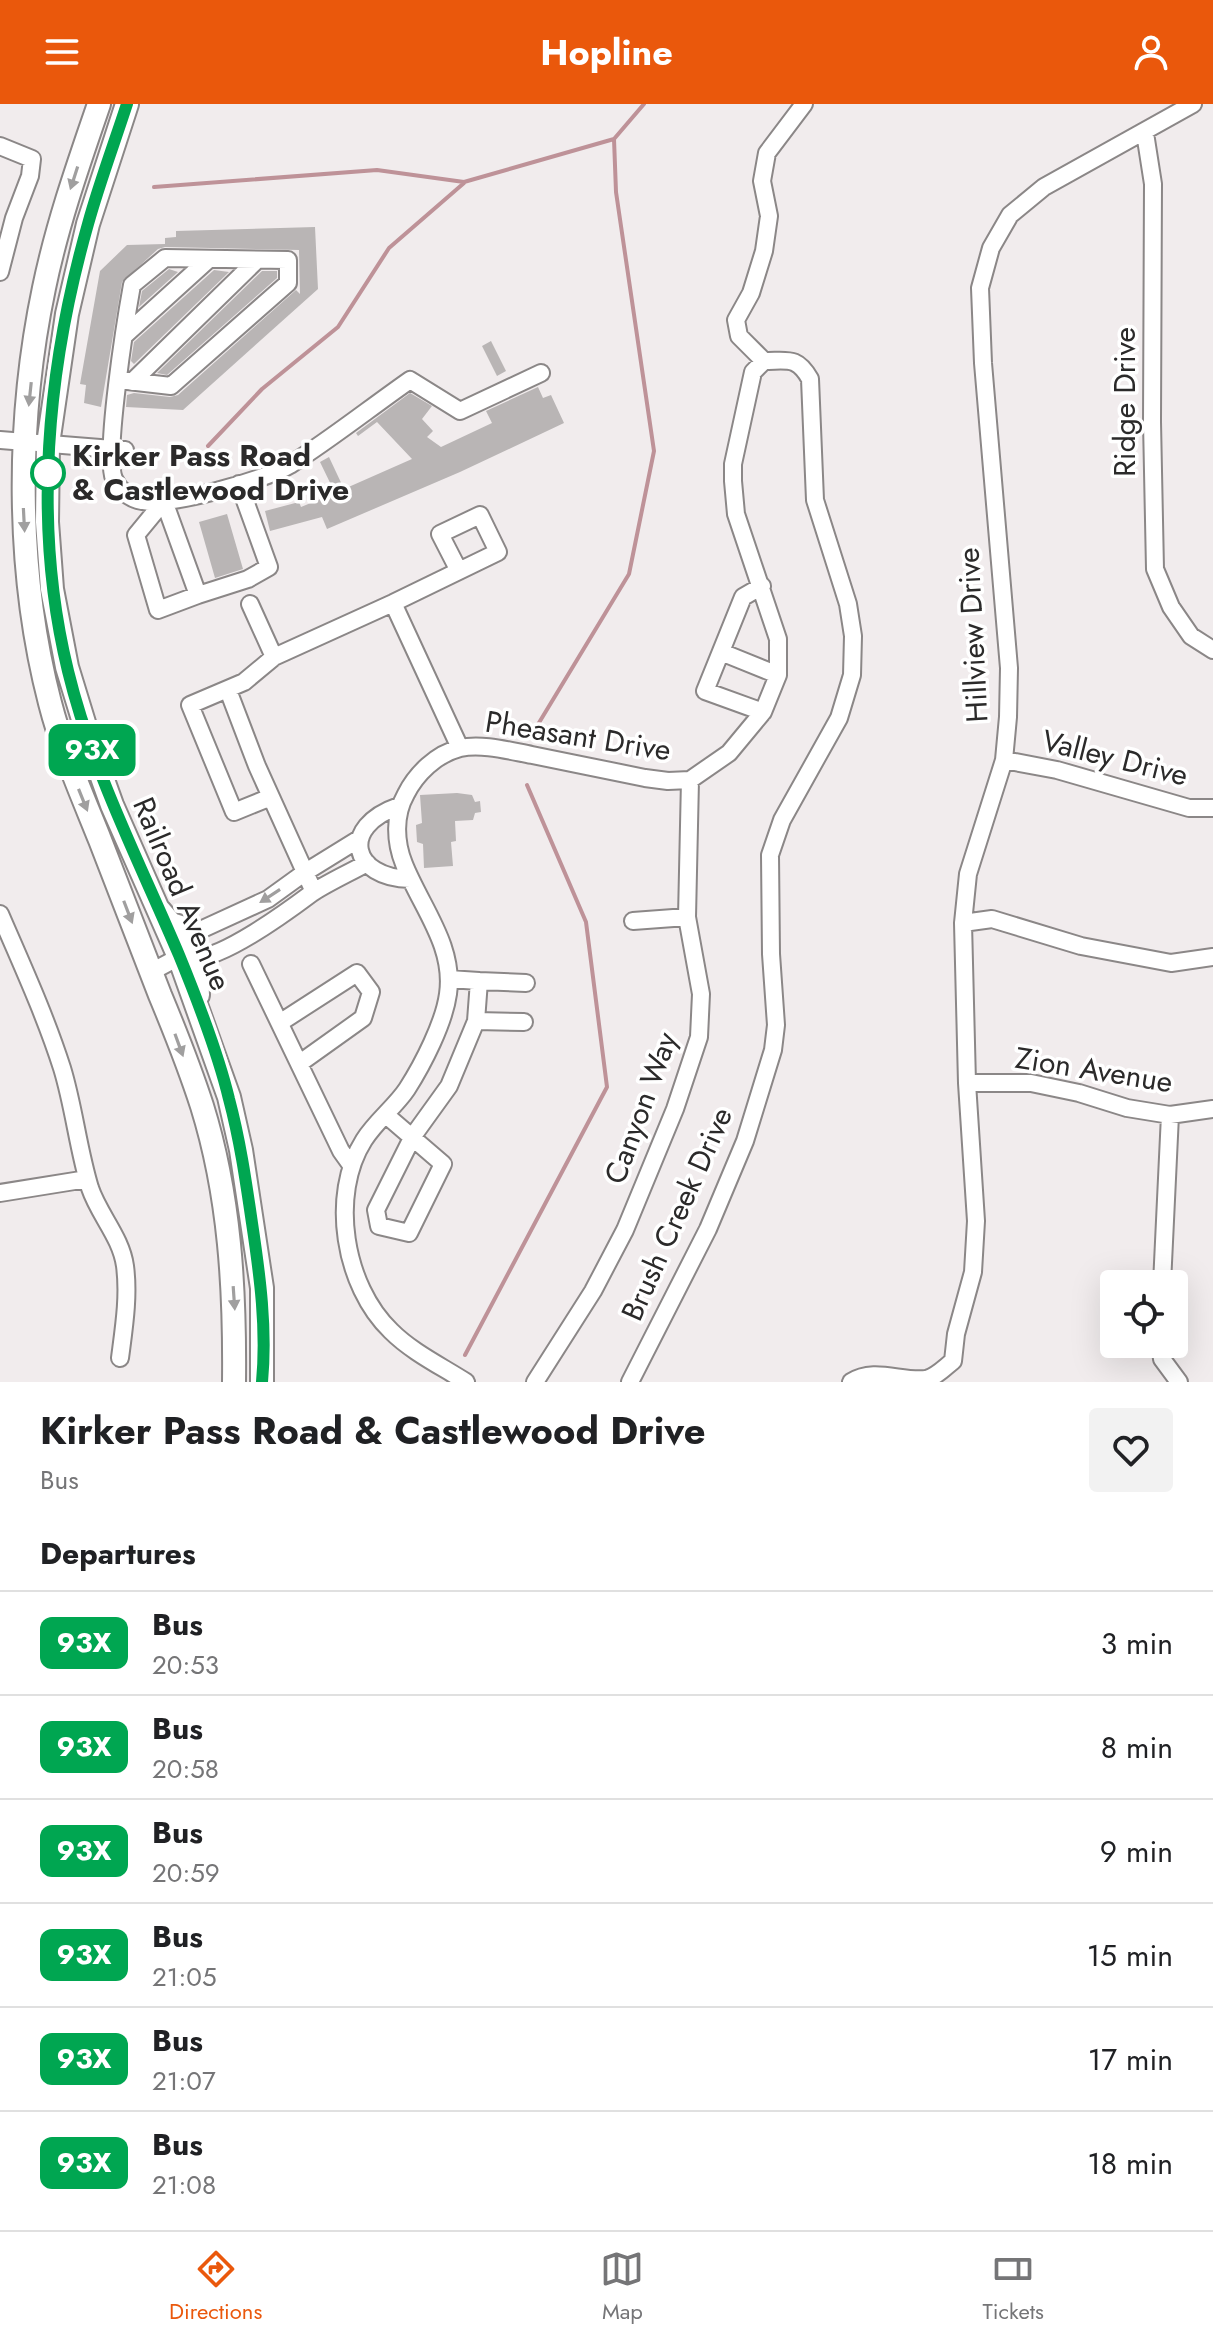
<!DOCTYPE html>
<style>
:root{--surface:#fff;--page:#f2f2f2;--text:#202124;--muted:#757577;--line:#e0e0e0;--accent:#ea580c}
body{margin:0;font-family:Jost,sans-serif;background:var(--page);color:var(--text);height:100vh;display:flex;flex-direction:column;font-size:30px;white-space:nowrap}
*{box-sizing:border-box;margin:0}
p{font-size:26px;color:var(--muted)}
.icon{flex:none;width:44px;height:44px;fill:none;stroke:currentColor;stroke-width:2;stroke-linecap:round;stroke-linejoin:round}
.map{position:relative;height:1278px;overflow:hidden}
.panel{display:flex;flex-direction:column;background:var(--surface);flex:1}
.panel>*{flex:none}
.badge{padding:0 16px;border-radius:12px;font-size:28px;line-height:52px}
.buttons{position:absolute;left:1100px;top:1166px;display:grid;gap:16px}
.buttons a{display:grid;place-items:center;width:88px;height:88px;border-radius:8px;background:var(--surface);box-shadow:0 8px 32px #0002;font-size:40px}
.map>.badge{position:absolute;translate:-50% -50%;box-shadow:0 0 0 4px #fff}
h2{padding:0 40px;font-size:30px;line-height:72px}
.round{display:grid;place-items:center;flex:none;width:84px;height:84px;border-radius:8px;background:var(--page)}
.summary{display:flex;align-items:center;justify-content:space-between;height:136px;padding:0 40px}
h1{font-size:38px;font-weight:700;line-height:60px}
ul{padding:0;list-style:none}
li{display:flex;align-items:center;gap:24px;height:104px;padding:0 40px;border-top:2px solid var(--line)}
li div{flex:1}
li b{display:block;font-size:30px}
li em{font-style:normal}
li .badge{min-width:88px;font-weight:700;text-align:center}
header{display:flex;justify-content:space-between;align-items:center;height:104px;padding:0 40px;background:var(--accent);color:#fff;font-size:36px;font-weight:700}
.tabs{display:flex;justify-content:space-around;align-items:center;height:112px;border-top:2px solid var(--line);background:var(--surface);font-size:22px;color:var(--muted)}
.tabs a{display:grid;justify-items:center;gap:4px}
.tabs .current{color:var(--accent)}
.map>svg:first-child{display:block}
</style>
<header><svg class="icon" aria-label="menu" viewBox="0 0 24 24"><path d="M4 6h16M4 12h16M4 18h16"/></svg>Hopline<svg class="icon" aria-label="person" viewBox="0 0 24 24"><circle cx="12" cy="8" r="4"/><path d="M4 21q1-7 8-7t8 7"/></svg></header>
<div class="map">
<svg width="1213" height="1278" viewBox="0 0 1213 1278">
<rect width="100%" height="100%" fill="#f1eced"/>
<g fill="none" stroke-linecap="round" stroke-linejoin="round">
<!-- stream -->
<path stroke="#be9298" stroke-width="4" d="M154,83L377,66L464,78L614,35
M208,342L262,285L338,223L389,144L464,79
M537,622L629,470L654,347L616,88L614,35L644,0
M465,1251L607,983L586,818L527,681"/>
</g>
<!-- building -->
<path fill="#b9b5b5" d="M315,123L318,185L183,306L126,303L127,291L134,289L170,293L178,291L296,186L300,190L299,146L165,143L158,145L122,178L101,303L84,299L86,281L80,280L100,167L127,141L165,140V134L176,133V127Z
M169,165L178,168L139,203L142,187Z
M214,166L229,168L134,260L131,257L134,238Z
M262,167H277V174L167,271L157,269Z
M491,237L506,267L497,272L482,242Z
M538,283L543,294L551,291L564,319L460,368L327,425L322,413L270,427L265,407L299,398L301,403L335,389L320,358L329,353L344,385L412,355L377,318L358,332L356,329L410,289L432,302L422,315L433,327L427,333L441,343L492,319L486,307Z
M227,410L243,465L215,474L199,418Z
M457,689L472,691L475,698L480,697L481,708L475,709L473,716L455,717L456,737L451,738L453,762L424,764L423,740L417,738L416,721L422,719L420,691Z"/>
<g fill="none" stroke-linecap="round" stroke-linejoin="round">
<defs>
<path id="minor" d="M1145,29L1153,80L1152,318L1155,465L1171,503L1191,532L1213,546
M0,42L32,55L30,72L14,114L0,168
M125,231L209,155
M764,257L739,232L736,216L751,189L764,147L769,112L762,77L767,49L804,0
M119,276L171,282L288,179V156L165,154L132,181C126,214 104,351 114,375C119,386 130,395 142,397C169,403 265,376 290,361C331,335 370,304 410,276L460,307L541,269
M132,278L257,156
M0,336L125,346
M164,397L198,491L158,506L136,431Z
M762,482L743,493L705,587L763,608
M198,491L248,475L269,463L239,380
M393,499L460,644
M250,500L274,553
M721,548L778,571
M228,586L257,662L314,788
M1004,656L1057,666L1189,704H1213
M271,693L234,708L190,601L244,578L274,553L393,499L498,448L480,411L440,430L459,467
M399,702C338,723 352,774 410,775
M0,810C22,861 45,911 62,964C74,1003 78,1045 90,1084C99,1111 121,1133 125,1162C129,1192 124,1223 120,1254
M633,817L687,813
M963,819L992,815L1081,842L1171,859L1213,853
M193,854C221,856 288,807 312,789C329,778 349,769 367,759
M251,860L341,1047L351,1061
M151,868L179,853L196,828L268,795L304,769L359,735
M479,877L526,879
M476,917L524,918
M281,918L357,869L371,888L363,914L300,959
M967,979H1031L1079,989L1127,1004L1170,1011L1213,1005
M386,1011L443,1060L409,1129L379,1122L376,1106L413,1032L449,982L476,917L479,877L449,875
M0,1089L87,1075
M1162,1180L1170,1011
M1160,1240L1162,1255L1179,1278
M466,1278C441,1262 412,1248 391,1227C344,1182 329,1091 364,1036C376,1017 395,1003 407,985C423,960 444,919 448,890C455,842 421,803 404,760C395,738 394,711 406,690C416,670 436,650 460,644C482,639 510,647 532,651C570,659 607,666 645,674L668,677L690,676L729,649L763,608L778,571V535L736,410L733,377V360L753,268L764,257
M535,1278L593,1187L625,1126L675,1005L699,933L701,890L687,813L690,676
M630,1278L708,1125L745,1037L773,946L776,921L771,850L770,751L782,716L839,614L852,571L853,532L848,500L815,396L810,275C797,252 788,257 764,257
M851,1278C874,1263 901,1278 926,1275C936,1273 945,1263 953,1257L956,1230L973,1168L976,1117L967,979L963,819L968,770L1004,656L1008,613L1009,564L983,259L980,184L991,144L1010,111L1044,83L1193,0"/>
<path id="highway" d="M99,0C78,61 57,121 44,184C16,317 16,468 50,599C62,646 82,691 100,736C120,787 140,839 160,891C175,927 190,965 202,1002C230,1092 235,1185 234,1278
M127,0L88,120L67,210L48,340L47,418L52,485L67,563L93,648L112,701L179,853L229,993L241,1046L262,1184V1278
M160,807L171,820L196,828
M198,891L197,871L203,855"/>
</defs>
<!-- minor casing -->
<use href="#minor" stroke="#8b8787" stroke-width="20"/>
<!-- highway casing -->
<use href="#highway" stroke="#8b8787" stroke-width="26"/>
<!-- minor -->
<use href="#minor" stroke="#fff" stroke-width="16"/>
<!-- highway -->
<use href="#highway" stroke="#fff" stroke-width="22"/>
</g>
<!-- one-way arrows -->
<defs><path id="oneway-solid" d="M-6-.8H1V-3.2L6.5 0L1 3.2V.8H-6Z" transform="scale(2)"/></defs>
<g fill="#a09f9f">
<use href="#oneway-solid" transform="translate(74 74) rotate(108)"/>
<use href="#oneway-solid" transform="translate(30 290) rotate(96)"/>
<use href="#oneway-solid" transform="translate(24 416) rotate(87)"/>
<use href="#oneway-solid" transform="translate(83 696) rotate(68)"/>
<use href="#oneway-solid" transform="translate(270 792) rotate(147)"/>
<use href="#oneway-solid" transform="translate(128 808) rotate(69)"/>
<use href="#oneway-solid" transform="translate(179 941) rotate(70)"/>
<use href="#oneway-solid" transform="translate(234 1194) rotate(86)"/>
</g>
<g fill="none" stroke-linecap="round" stroke-linejoin="round">
<defs>
<path id="line" d="M127,0C114,40 99,80 88,120C47,264 32,420 68,567C92,666 139,757 179,851C197,895 218,949 229,995C240,1036 246,1078 252,1119C260,1172 267,1225 262,1278"/>
</defs>
<!-- line casing -->
<use href="#line" stroke="#fff" stroke-width="18"/>
<!-- line -->
<use href="#line" stroke="#00a651" stroke-width="12"/>
</g>
<!-- markers -->
<circle fill="#fff" stroke="#00a651" stroke-width="4" cx="48" cy="369" r="16"/>
<g text-anchor="middle" stroke-width="7" stroke-linejoin="round" paint-order="stroke">
<!-- street labels -->
<g font-size="30" fill="#2b2a2a" stroke="#fff">
<text transform="translate(1125 298) rotate(-90)" y="10">Ridge Drive</text>
<text transform="translate(973 531) rotate(-93)" y="10">Hillview Drive</text>
<text transform="translate(578 632) rotate(9)" y="10">Pheasant Drive</text>
<text transform="translate(1115 654) rotate(14)" y="10">Valley Drive</text>
<text transform="translate(182 790) rotate(67)" y="10">Railroad Avenue</text>
<text transform="translate(1094 966) rotate(9)" y="10">Zion Avenue</text>
<text transform="translate(641 1004) rotate(-70)" y="10">Canyon Way</text>
<text transform="translate(677 1110) rotate(-66)" y="10">Brush Creek Drive</text>
</g>
<!-- stop labels -->
<g font-size="30" font-weight="bold" fill="#2b2a2a" stroke="#fff" text-anchor="start">
<text x="72" y="362">Kirker Pass Road<tspan x="72" dy="34">&amp; Castlewood Drive</tspan></text>
</g>
</g>
</svg>
<div class="buttons">
<a><svg class="icon" aria-label="locate" viewBox="0 0 24 24"><circle cx="12" cy="12" r="6"/><path d="M12 2v4M12 18v4M2 12h4M18 12h4"/></svg></a>
</div>
<b class="badge" style="left:92px;top:646px;background:#00a651;color:#fff">93X</b>
</div>
<section class="panel">
<div class="summary"><div><h1>Kirker Pass Road &amp; Castlewood Drive</h1><p>Bus</p></div><a class="round"><svg class="icon" aria-label="heart" viewBox="0 0 24 24"><path d="M12 20l-8-8c-3-5 5-10 8-4 3-6 11-1 8 4z"/></svg></a></div>
<h2>Departures</h2>
<ul>
<li><span class="badge" style="background:#00a651;color:#fff">93X</span><div><b>Bus</b><p>20:53</p></div><em>3 min</em></li>
<li><span class="badge" style="background:#00a651;color:#fff">93X</span><div><b>Bus</b><p>20:58</p></div><em>8 min</em></li>
<li><span class="badge" style="background:#00a651;color:#fff">93X</span><div><b>Bus</b><p>20:59</p></div><em>9 min</em></li>
<li><span class="badge" style="background:#00a651;color:#fff">93X</span><div><b>Bus</b><p>21:05</p></div><em>15 min</em></li>
<li><span class="badge" style="background:#00a651;color:#fff">93X</span><div><b>Bus</b><p>21:07</p></div><em>17 min</em></li>
<li><span class="badge" style="background:#00a651;color:#fff">93X</span><div><b>Bus</b><p>21:08</p></div><em>18 min</em></li>
</ul>
</section>
<nav class="tabs">
<a class="current"><svg class="icon" aria-label="directions" viewBox="0 0 24 24"><path d="M12 3l9 9-9 9-9-9zM9 14v-3h6M13 9l2 2-2 2"/></svg>Directions</a>
<a><svg class="icon" aria-label="map" viewBox="0 0 24 24"><path d="M3 6l6-2 6 2 6-2v14l-6 2-6-2-6 2zM9 4v14M15 6v14"/></svg>Map</a>
<a><svg class="icon" aria-label="tickets" viewBox="0 0 24 24"><path d="M3 7h18v10H3zM15 7v10"/></svg>Tickets</a>
</nav>
